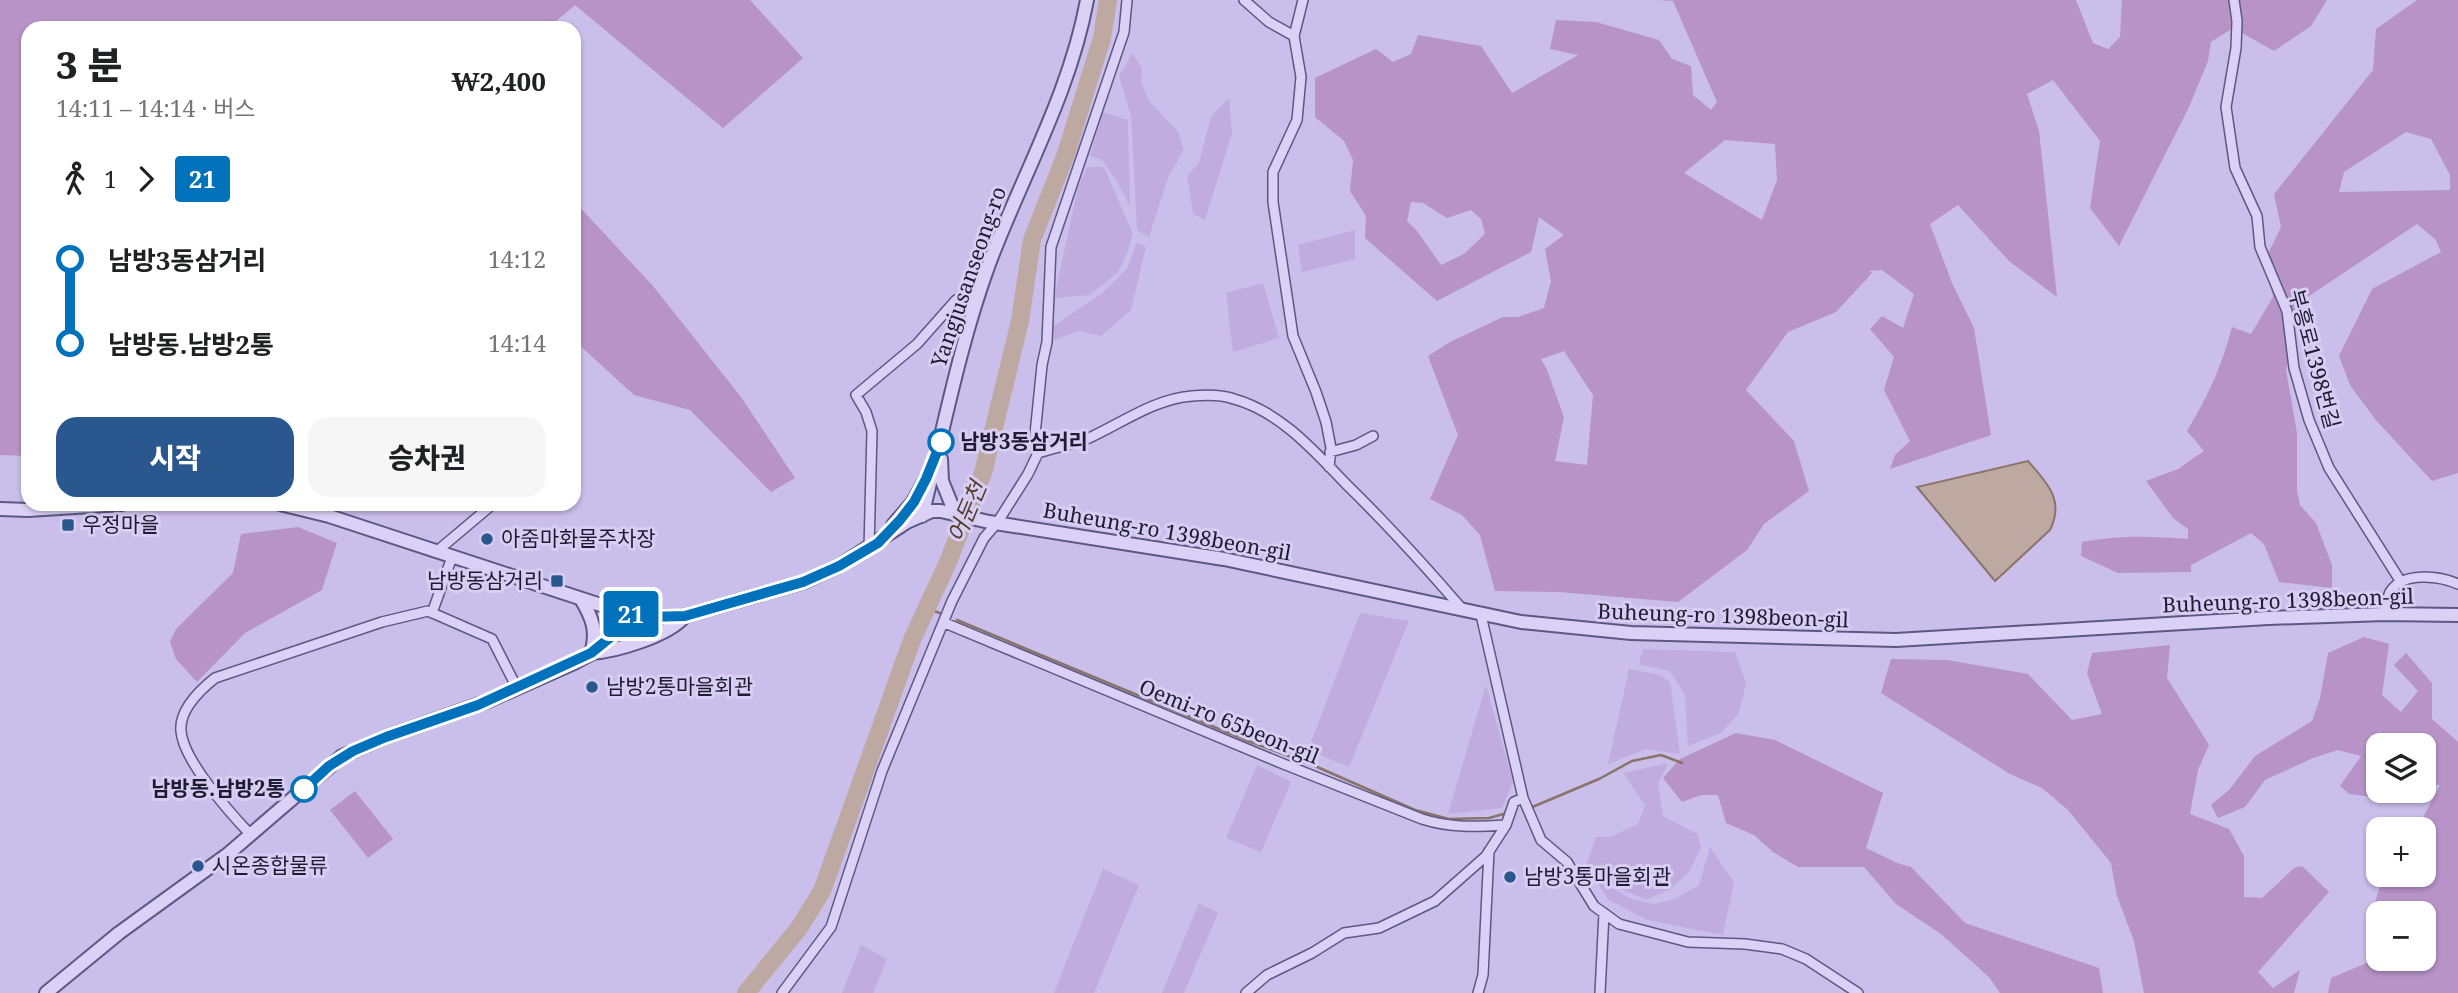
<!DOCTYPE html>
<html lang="ko">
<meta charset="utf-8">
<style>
:root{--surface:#fff;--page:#f6f6f6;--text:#202124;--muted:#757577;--accent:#2b578f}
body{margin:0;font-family:"Noto Serif","Noto Sans KR",serif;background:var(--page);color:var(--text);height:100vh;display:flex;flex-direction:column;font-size:26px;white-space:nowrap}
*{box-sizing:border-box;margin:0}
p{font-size:23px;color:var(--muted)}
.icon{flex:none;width:38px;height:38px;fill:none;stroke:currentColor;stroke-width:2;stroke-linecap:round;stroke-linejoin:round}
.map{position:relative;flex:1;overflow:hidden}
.panel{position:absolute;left:21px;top:21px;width:560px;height:490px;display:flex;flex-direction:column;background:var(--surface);border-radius:21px;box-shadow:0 2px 5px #0004}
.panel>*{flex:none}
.badge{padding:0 14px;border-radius:5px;font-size:24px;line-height:46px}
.controls{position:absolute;left:2366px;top:733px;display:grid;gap:14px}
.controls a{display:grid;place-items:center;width:70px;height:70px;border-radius:14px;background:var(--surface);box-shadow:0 2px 5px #0004;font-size:35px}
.map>.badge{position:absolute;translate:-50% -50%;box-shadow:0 0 0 4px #fff}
.legs{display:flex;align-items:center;gap:10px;height:77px;padding:0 35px;font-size:23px}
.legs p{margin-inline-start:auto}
.head{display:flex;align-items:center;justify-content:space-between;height:119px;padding:0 35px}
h1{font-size:38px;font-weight:800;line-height:52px}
.action{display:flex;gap:14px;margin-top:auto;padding:14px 35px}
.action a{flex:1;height:80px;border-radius:21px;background:var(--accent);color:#fff;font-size:28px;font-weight:800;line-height:80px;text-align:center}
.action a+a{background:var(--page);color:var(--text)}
ul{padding:0 35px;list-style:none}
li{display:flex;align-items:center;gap:24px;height:84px;font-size:26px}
li i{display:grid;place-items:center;width:10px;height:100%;margin:0 9px;background:currentColor}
li i::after{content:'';width:18px;height:18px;margin:-9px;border:5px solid;border-radius:50%;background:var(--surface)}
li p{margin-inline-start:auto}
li:first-child i{background:linear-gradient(#0000 50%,currentColor 0)}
li:last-child i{background:linear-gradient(currentColor 50%,#0000 0)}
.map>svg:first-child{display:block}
</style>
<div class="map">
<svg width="2458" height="993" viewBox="0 0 2458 993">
<rect width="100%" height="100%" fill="#cabeeb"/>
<!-- farmland -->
<path fill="#c1ace0" d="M1132,53L1142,68L1141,82L1149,101L1178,132L1184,150L1169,175L1149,237L1137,230L1131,116L1119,76Z
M1229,98L1232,133L1205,220L1193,214L1187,176L1199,163L1211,116Z
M1103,112L1128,120L1130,206L1117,181L1102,160L1090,156Z
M1087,167H1104L1133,234L1125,259L1117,273L1090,295L1054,298L1078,188Z
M1355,230V259L1302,272L1298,245Z
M1137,242L1146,247L1131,310L1101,336L1079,331L1055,340L1051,328L1102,293L1127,269Z
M1263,283L1279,338L1233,352L1226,293Z
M1360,613L1409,621L1349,767L1308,750Z
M1643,649L1735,652L1746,683L1739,713L1721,733L1688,746L1685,695L1670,671L1639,664Z
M1629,669L1660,675L1670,682L1680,754L1645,749L1608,764Z
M1486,685L1513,782L1502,808L1448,814Z
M1668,763L1658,784L1663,816L1697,834L1701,848L1689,872L1671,889L1646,900L1614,886L1586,866L1596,837L1612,836L1638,824L1645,806L1624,773Z
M1257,765L1291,782L1261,852L1226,838Z
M1710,847L1734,882L1723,935L1647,920L1609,900L1593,877L1631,899L1654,904L1675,899L1699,885Z
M1103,869L1139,885L1094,993H1054Z
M1199,903L1218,913L1184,993H1162Z
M861,945L887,959L873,993H842Z"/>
<!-- green -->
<path fill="#b793c8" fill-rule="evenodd" d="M0,0H750L803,58L723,128L575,5L548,28H28V456L0,455Z
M1658,0H2076L2093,43L2108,49L2120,37L2122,0H2327L2311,26L2274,51L2233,28L2211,42L2208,61L2189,107L2119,246L2090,208L2100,141L2053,80L2027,94L2039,131L2057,297L2009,261L1958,205L1930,224L1952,283L1974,328L1991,435L1890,469L1895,455L1910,441L1884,390L1894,357L1870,329L1882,316L1903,328L1914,294L1882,270L1869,271L1872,273L1836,312L1788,332L1746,390L1794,441L1809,491L1764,524L1747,550L1678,602L1559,592L1495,591L1480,535L1462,515L1430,499L1458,435L1428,356L1450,342L1503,317H1518L1544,308L1551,281L1545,249L1564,235L1539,217L1531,252L1437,301L1365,238L1366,216L1350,191L1353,160L1344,141L1315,117V78L1376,49L1393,62L1411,54L1418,35L1481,46L1512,93L1578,55L1550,49L1556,20L1596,22L1659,40L1672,59L1691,66L1693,95L1711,110L1717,102L1673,1ZM1725,140L1775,144L1777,180L1762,220L1684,173ZM1411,202L1423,203L1447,218L1471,210L1481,219L1485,234L1464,254L1441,265L1417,231L1407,221ZM1564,351L1593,395L1587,465L1555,461L1564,417L1547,370L1541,359Z
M2417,0H2458V473L2432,481L2375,419L2350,385L2339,356L2372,289L2441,252L2436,240L2417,224L2300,302L2286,370L2297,433V491L2300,505L2316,523L2332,565V588L2279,582L2264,544L2251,533L2191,565V572L2118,573L2081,556L2082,542C2120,535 2150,536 2188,539V529L2173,518L2146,481L2178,469L2204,451L2187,431C2208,396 2222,366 2232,327L2251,334L2273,297L2265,260L2281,227L2274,194L2373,70L2376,29ZM2406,132L2431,139L2450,175V190L2339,192L2344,172Z
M574,201L653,286L741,397L795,478L771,492L690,410L634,395L574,340Z
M298,527L337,543L322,590L245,633L197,682L176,659L170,642L176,629L233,573L241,534Z
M2364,637L2389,644L2382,695L2401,712L2418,691L2394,665L2406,653L2432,683V719L2458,742V993H2328L2331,978L2369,962C2371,937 2371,895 2387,875H2424V830L2417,829L2440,785L2424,784V746H2378V791H2406L2390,799L2349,794L2340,786L2361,756L2338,750L2313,758L2265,780L2245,807L2218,818L2211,805L2230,789L2255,756L2312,721L2320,698L2328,653ZM2378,914H2424V959H2378Z
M2170,645L2167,678L2209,745L2198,770L2190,814L2229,829L2244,856V897L2262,898L2294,868L2302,866L2329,892L2258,972L2273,988L2300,970L2294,993H2144L2134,941L2117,896L2111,863L2068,810L2042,788L2010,774L1881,693L1891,659L1947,660L2028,674L2072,720L2102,714L2087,673L2092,653Z
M1736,733L1775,740L1883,793L1866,848L1897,863L1911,867L1965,923L2099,968L2103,993H2000L1989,977L1941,934L1896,904L1864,867H1798L1773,852L1754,835L1726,823L1718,795H1701L1682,802L1663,778L1680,759Z
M355,791L393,839L368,858L330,810Z"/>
<!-- water -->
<path fill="#bda9a1" stroke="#8a746a" stroke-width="2" d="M2028,461C2047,483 2065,500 2050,530L1995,581L1917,487Z"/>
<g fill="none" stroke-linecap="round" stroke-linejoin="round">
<!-- stream -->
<path stroke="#8a746a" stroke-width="2.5" d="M927,608L942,614
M957,620L1248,741L1315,766L1415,810L1449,819L1489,818L1507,813
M1530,808L1599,779L1632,761L1661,755L1682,763"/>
<!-- river -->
<path stroke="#bda9a1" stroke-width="18" d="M746,993L799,928L822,891L912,640L948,562L983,473L1020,321L1032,240L1066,154L1102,38L1108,0"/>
<defs>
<path id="minor" d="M1244,0L1269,22L1294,36L1301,77L1297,120L1273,172V202L1293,336L1316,392L1326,422L1331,448L1329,467
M2234,0L2237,21L2236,48L2226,107L2235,168L2257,216L2260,247L2287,311L2294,368L2309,420L2329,468L2401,582
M1294,36L1303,0
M1330,452L1356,445L1373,436
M1038,453C1055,447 1072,445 1089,438C1122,423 1154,399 1192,396C1204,395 1223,395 1234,399C1281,412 1315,452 1347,485C1388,525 1426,567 1463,610
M869,549L872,431L866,412L856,395L917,344L956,300L980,289
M436,552L493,504
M432,613L452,557
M2384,614C2386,608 2387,598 2390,592C2403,571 2439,576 2458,584
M1481,615L1523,798L1541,840L1567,862L1594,906L1619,924L1688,942L1745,944L1782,949L1806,959L1858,993
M945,623L1281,763L1422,819C1450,828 1476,827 1506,825
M250,834C230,813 183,760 181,731C179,710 200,690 215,678L382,622L428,611L492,639L517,688
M782,993L831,927L882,771L952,601L984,538L997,523L1028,474L1038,453L1034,444L1042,365L1047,342L1051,247L1124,32L1127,0
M1246,993L1267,975L1312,953L1344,933L1379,928L1435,901L1486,856L1506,825L1514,802L1523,798
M1478,993L1483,975L1489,851
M1600,993L1604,913"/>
<path id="tertiary" d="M941,459L942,481L955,513
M280,504L329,516L622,612L647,617L685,616L804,582L839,566L907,522L932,511H941L989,522L1224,559L1521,622L1631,633L1896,640L2268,618L2384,614L2458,615
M0,509L28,510L122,504
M922,516C943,432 959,346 989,264C1022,176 1070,93 1087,0
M893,525L913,502L927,477
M581,599C592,617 598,632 591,653
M591,653C617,651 668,636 685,616
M46,993L119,933L228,854L342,756L386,737L488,701L574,663L591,654L612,636L622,612"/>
</defs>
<!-- minor casing -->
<use href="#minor" stroke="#5c5883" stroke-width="12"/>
<!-- tertiary casing -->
<use href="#tertiary" stroke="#5c5883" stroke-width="16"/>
<!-- minor -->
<use href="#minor" stroke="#dbd1f7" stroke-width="9"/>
<!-- tertiary -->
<use href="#tertiary" stroke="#dbd1f7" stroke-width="12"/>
</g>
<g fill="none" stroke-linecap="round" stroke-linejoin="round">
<defs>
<path id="line-1" d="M304,789L329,766L353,751L386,737L478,705L591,653L612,636L622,612L647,617L685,616L803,582L839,566L878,543L900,520L914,502L926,479L941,442"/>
</defs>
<!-- line-1 casing -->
<use href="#line-1" stroke="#fff" stroke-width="16"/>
<!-- line-1 -->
<use href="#line-1" stroke="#0072bc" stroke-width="10"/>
</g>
<!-- markers -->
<g fill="#fff" stroke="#0072bc" stroke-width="3.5">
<circle cx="941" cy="442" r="12"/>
<circle cx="304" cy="789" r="12"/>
</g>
<g fill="#2b578f" stroke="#d8cdf3" stroke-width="2.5">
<rect x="61" y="518" width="14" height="14" rx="3.5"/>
<circle cx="487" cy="539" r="7"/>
<rect x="550" y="574" width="14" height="14" rx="3.5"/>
<circle cx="592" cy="687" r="7"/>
<circle cx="198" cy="866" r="7"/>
<circle cx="1510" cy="877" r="7"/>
</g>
<g text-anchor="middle" stroke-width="6" stroke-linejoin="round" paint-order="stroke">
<!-- street labels -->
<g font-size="21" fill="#1d1c33" stroke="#d8cdf3">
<text transform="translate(969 277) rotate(-71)" y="7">Yangjusanseong-ro</text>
<text transform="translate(2314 359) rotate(75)" y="7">부흥로1398번길</text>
<text transform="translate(1167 532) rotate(10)" y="7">Buheung-ro 1398beon-gil</text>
<text transform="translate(2288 601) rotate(-2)" y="7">Buheung-ro 1398beon-gil</text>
<text transform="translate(1723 616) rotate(2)" y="7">Buheung-ro 1398beon-gil</text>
<text transform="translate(1229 722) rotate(22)" y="7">Oemi-ro 65beon-gil</text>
</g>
<!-- stop labels -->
<g font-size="21" font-weight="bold" fill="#1d1c33" stroke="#d8cdf3" text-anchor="start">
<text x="960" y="449">남방3동삼거리</text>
<text x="285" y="796" text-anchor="end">남방동.남방2통</text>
</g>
<!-- poi labels -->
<g font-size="21" fill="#1d1c33" stroke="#d8cdf3" text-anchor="start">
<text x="82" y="532">우정마을</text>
<text x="501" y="546">아줌마화물주차장</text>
<text x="543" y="588" text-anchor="end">남방동삼거리</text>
<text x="606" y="694">남방2통마을회관</text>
<text x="212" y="873">시온종합물류</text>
<text x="1524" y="884">남방3통마을회관</text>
</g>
<!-- water labels -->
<g font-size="23" font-style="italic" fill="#523f2c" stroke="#d8cdf3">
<text transform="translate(967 512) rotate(-67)" y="8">어둔천</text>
</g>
</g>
</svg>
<div class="controls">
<a><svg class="icon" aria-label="layers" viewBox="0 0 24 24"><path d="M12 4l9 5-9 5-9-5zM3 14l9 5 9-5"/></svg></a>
<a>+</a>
<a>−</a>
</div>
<b class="badge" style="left:631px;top:614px;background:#0072bc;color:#fff">21</b>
<section class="panel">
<div class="head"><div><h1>3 분</h1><p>14:11 – 14:14 · 버스</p></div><b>₩2,400</b></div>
<div class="legs"><svg class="icon" aria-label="walk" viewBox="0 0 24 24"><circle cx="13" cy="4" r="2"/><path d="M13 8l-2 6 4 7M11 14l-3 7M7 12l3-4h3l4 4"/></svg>1<svg class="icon" aria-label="forward" viewBox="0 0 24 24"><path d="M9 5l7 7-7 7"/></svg><b class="badge" style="background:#0072bc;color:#fff">21</b></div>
<ul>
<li><i style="color:#0072bc"></i><b>남방3동삼거리</b><p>14:12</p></li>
<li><i style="color:#0072bc"></i><b>남방동.남방2통</b><p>14:14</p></li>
</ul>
<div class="action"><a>시작</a><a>승차권</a></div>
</section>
</div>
